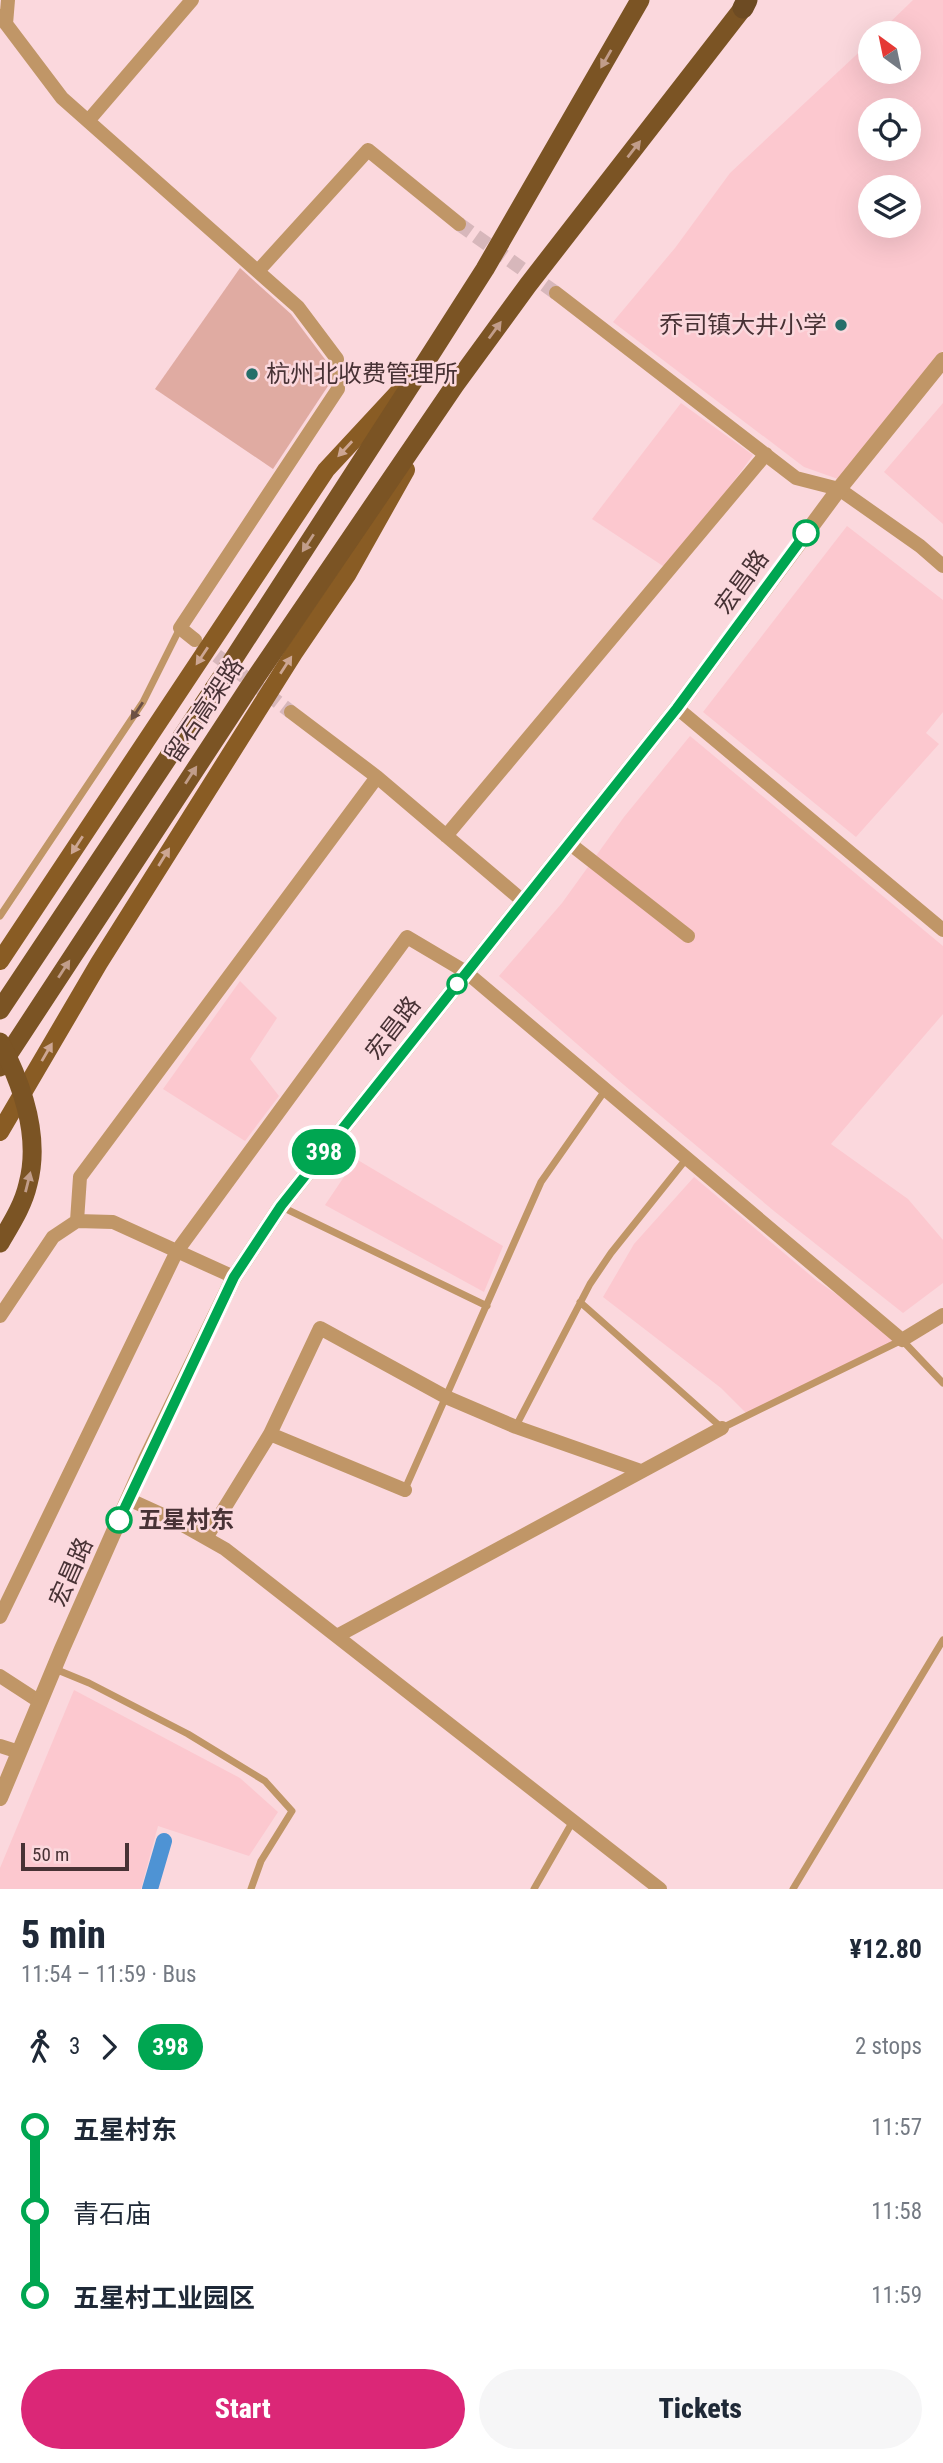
<!DOCTYPE html>
<meta charset="utf-8">
<style>
:root{--surface:#fff;--page:#f6f6f7;--text:#1f2937;--muted:#747a83;--accent:#db2777}
body{margin:0;font-family:"Roboto Condensed","Noto Sans SC",sans-serif;background:var(--page);color:var(--text);height:100vh;display:flex;flex-direction:column;font-size:26px;white-space:nowrap}
*{box-sizing:border-box;margin:0}
p{font-size:23px;color:var(--muted)}
.icon{flex:none;width:38px;height:38px;fill:none;stroke:currentColor;stroke-width:2;stroke-linecap:round;stroke-linejoin:round}
.map{position:relative;height:1889px;overflow:hidden}
.side{display:flex;flex-direction:column;background:var(--surface);flex:1}
.side>*{flex:none}
.badge{padding:0 14px;border-radius:23px;font-size:24px;line-height:46px}
.needle{width:46px;rotate:327deg}
.fabs{position:absolute;left:858px;top:21px;display:grid;gap:14px}
.fabs a{display:grid;place-items:center;width:63px;height:63px;border-radius:50%;background:var(--surface);box-shadow:0 7px 28px #0002;font-size:35px}
.scale{position:absolute;left:21px;bottom:18px;width:108px;box-sizing:border-box;padding-left:7px;border:4px solid #483235;border-top:0;font-size:19px;line-height:24px;white-space:nowrap;color:#483235;-webkit-text-stroke:5px #fbd8dd;paint-order:stroke}
.map>.badge{position:absolute;translate:-50% -50%;box-shadow:0 0 0 4px #fff}
.legs{display:flex;align-items:center;gap:10px;height:77px;padding:0 21px;font-size:23px}
.legs p{margin-inline-start:auto}
.overview{display:flex;align-items:center;justify-content:space-between;height:119px;padding:0 21px}
h1{font-size:38px;font-weight:800;line-height:52px}
.cta{display:flex;gap:14px;margin-top:auto;padding:14px 21px}
.cta a{flex:1;height:80px;border-radius:42px;background:var(--accent);color:#fff;font-size:28px;font-weight:800;line-height:80px;text-align:center}
.cta a+a{background:var(--page);color:var(--text)}
ul{padding:0 21px;list-style:none}
li{display:flex;align-items:center;gap:24px;height:84px;font-size:26px}
li i{display:grid;place-items:center;width:10px;height:100%;margin:0 9px;background:currentColor}
li i::after{content:'';width:18px;height:18px;margin:-9px;border:5px solid;border-radius:50%;background:var(--surface)}
li p{margin-inline-start:auto}
li:first-child i{background:linear-gradient(#0000 50%,currentColor 0)}
li:last-child i{background:linear-gradient(currentColor 50%,#0000 0)}
.map>svg:first-child{display:block}
</style>
<div class="map">
<svg width="943" height="1889" viewBox="0 0 943 1889">
<rect width="100%" height="100%" fill="#fbd8dd"/>
<!-- built -->
<path fill="#fcc8cf" fill-rule="evenodd" d="M913,0H943V350L838,479L804,467L613,322L675,248L730,173L870,42V72H908V33H879ZM870,110H908V149H870ZM870,187H908V226H870Z
M681,403L753,455L669,570L592,519Z
M943,403V524L884,472Z
M847,526L943,600V712L926,733L939,744L856,837L703,712Z
M690,736L943,946V1014L831,1144L908,1199L943,1240V1283L903,1313L774,1211L624,1085L499,976L562,903L624,817Z
M240,981L277,1018L250,1059L279,1096L245,1141L163,1089Z
M356,1159L503,1246L484,1292L325,1205Z
M694,1177L816,1280L902,1340L748,1415L721,1388L603,1297L634,1244Z
M74,1690L240,1778L278,1812L249,1856L158,1826L141,1889H0V1868Z"/>
<g fill="none" stroke-linecap="round" stroke-linejoin="round">
<!-- canal -->
<path stroke="#4e93d4" stroke-width="16" d="M150,1889L164,1841"/>
</g>
<!-- building -->
<path fill="#e0aba2" d="M240,268L291,314L327,362L328,386L273,469L155,389Z"/>
<g fill="none" stroke-linecap="round" stroke-linejoin="round">
<!-- minor-tunnel -->
<path stroke="#d7b7bb" stroke-width="14" stroke-dasharray="14 7" stroke-linecap="butt" d="M459,224L556,293
M200,643L291,712"/>
<!-- service -->
<path stroke="#c09667" stroke-width="7" d="M0,916L143,702L180,628
M282,1207L487,1306
M580,1302L722,1428L902,1340L943,1383
M516,1426L590,1284L611,1253L687,1158
M405,1489L541,1182L606,1089
M55,1669L89,1683L188,1734L265,1781L292,1811L261,1861L251,1889
M534,1889L573,1821
M793,1889L943,1640"/>
<!-- minor -->
<path stroke="#c09667" stroke-width="14" d="M0,16L62,98L298,307L337,359L338,389L180,628L195,640
M6,24L8,0
M88,121L192,0
M258,271L368,150L459,224
M556,293L796,478L839,489L920,546L943,566
M677,708L943,930
M291,712L377,777L523,901
M446,836L766,454
M569,843L688,936
M77,1221L80,1177L377,777
M0,1316L53,1237L77,1221L113,1222L234,1277
M270,1434L320,1328L446,1397L516,1427L641,1471
M128,1499L172,1519L225,1549L660,1889
M206,1538L270,1434L405,1490
M0,1617L177,1251L407,937L466,972L902,1340L943,1315
M337,1636L722,1428
M0,1676L40,1702
M0,1746L19,1752"/>
<!-- tertiary -->
<path stroke="#c09667" stroke-width="16" d="M0,1798L62,1649L146,1459L234,1277L281,1206L677,708L839,489L943,360"/>
<!-- primary -->
<path stroke="#895c24" stroke-width="18" d="M0,961L326,470L404,386
M0,1132L99,963L294,653L347,575L406,470"/>
<!-- trunk -->
<path stroke="#7b5424" stroke-width="19" d="M0,1010L225,672L425,363L485,269L640,0
M0,1067L250,686L455,385L528,285L743,8"/>
<!-- motorway -->
<path stroke="#6d4b23" stroke-width="21" d="M743,8L747,0"/>
<!-- trunk-bridge -->
<path stroke="#7b5424" stroke-width="19" d="M0,1042C22,1084 41,1136 28,1184C23,1206 11,1224 0,1243"/>
</g>
<!-- one-way arrows -->
<defs><path id="oneway-solid" d="M-6-.8H1V-3.2L6.5 0L1 3.2V.8H-6Z" transform="scale(1.75)"/></defs>
<g fill="#c19d8a">
<use href="#oneway-solid" transform="translate(606 59) rotate(120)"/>
<use href="#oneway-solid" transform="translate(634 149) rotate(-52)"/>
<use href="#oneway-solid" transform="translate(495 330) rotate(-54)"/>
<use href="#oneway-solid" transform="translate(308 543) rotate(123)"/>
<use href="#oneway-solid" transform="translate(191 775) rotate(-57)"/>
<use href="#oneway-solid" transform="translate(64 969) rotate(-57)"/>
<use href="#oneway-solid" transform="translate(28 1182) rotate(-76)"/>
</g>
<g fill="#cda693">
<use href="#oneway-solid" transform="translate(345 449) rotate(133)"/>
<use href="#oneway-solid" transform="translate(202 656) rotate(124)"/>
<use href="#oneway-solid" transform="translate(286 665) rotate(-57)"/>
<use href="#oneway-solid" transform="translate(77 845) rotate(123)"/>
<use href="#oneway-solid" transform="translate(164 857) rotate(-58)"/>
<use href="#oneway-solid" transform="translate(47 1052) rotate(-60)"/>
</g>
<use fill="#6c5044" href="#oneway-solid" transform="translate(137 711) rotate(124)"/>
<g fill="none" stroke-linecap="round" stroke-linejoin="round">
<defs>
<path id="line-1" d="M119,1520L234,1277L281,1206L677,708L806,533"/>
</defs>
<!-- line-1 casing -->
<use href="#line-1" stroke="#fff" stroke-width="16"/>
<!-- line-1 -->
<use href="#line-1" stroke="#00a651" stroke-width="10"/>
</g>
<!-- markers -->
<g fill="#256f6a" stroke="#fbd8dd" stroke-width="2.5">
<circle cx="841" cy="325" r="7"/>
<circle cx="252" cy="374" r="7"/>
</g>
<g fill="#fff" stroke="#00a651" stroke-width="3.5">
<circle cx="806" cy="533" r="12"/>
<circle cx="457" cy="984" r="9"/>
<circle cx="119" cy="1520" r="12"/>
</g>
<g text-anchor="middle" stroke-width="5" stroke-linejoin="round" paint-order="stroke">
<!-- poi labels -->
<g font-size="24" fill="#483235" stroke="#fbd8dd" text-anchor="end">
<text x="827" y="333">乔司镇大井小学</text>
<text x="266" y="382" text-anchor="start">杭州北收费管理所</text>
</g>
<!-- street labels -->
<g font-size="24" fill="#483235" stroke="#fbd8dd">
<text transform="translate(742 582) rotate(-54)" y="8">宏昌路</text>
<text transform="translate(204 710) rotate(-56)" y="8">留石高架路</text>
<text transform="translate(393 1028) rotate(-52)" y="8">宏昌路</text>
<text transform="translate(71 1572) rotate(-66)" y="8">宏昌路</text>
</g>
<!-- stop labels -->
<g font-size="24" font-weight="bold" fill="#483235" stroke="#fbd8dd" text-anchor="start">
<text x="138" y="1528">五星村东</text>
</g>
</g>
</svg>
<div class="fabs">
<a><svg class="needle" viewBox="-14 -14 28 28"><path d="M0-13l5 13h-10z" fill="#e53935"/><path d="M0 13l5-13h-10z" fill="#747a83"/></svg></a>
<a><svg class="icon" aria-label="locate" viewBox="0 0 24 24"><circle cx="12" cy="12" r="6"/><path d="M12 2v4M12 18v4M2 12h4M18 12h4"/></svg></a>
<a><svg class="icon" aria-label="layers" viewBox="0 0 24 24"><path d="M12 4l9 5-9 5-9-5zM3 14l9 5 9-5"/></svg></a>
</div>
<div class="scale">50 m</div>
<b class="badge" style="left:324px;top:1152px;background:#00a651;color:#fff">398</b>
</div>
<section class="side">
<div class="overview"><div><h1>5 min</h1><p>11:54 – 11:59 · Bus</p></div><b>¥12.80</b></div>
<div class="legs"><svg class="icon" aria-label="walk" viewBox="0 0 24 24"><circle cx="13" cy="4" r="2"/><path d="M13 8l-2 6 4 7M11 14l-3 7M7 12l3-4h3l4 4"/></svg>3<svg class="icon" aria-label="forward" viewBox="0 0 24 24"><path d="M9 5l7 7-7 7"/></svg><b class="badge" style="background:#00a651;color:#fff">398</b><p>2 stops</p></div>
<ul>
<li><i style="color:#00a651"></i><b>五星村东</b><p>11:57</p></li>
<li><i style="color:#00a651"></i><span>青石庙</span><p>11:58</p></li>
<li><i style="color:#00a651"></i><b>五星村工业园区</b><p>11:59</p></li>
</ul>
<div class="cta"><a>Start</a><a>Tickets</a></div>
</section>
